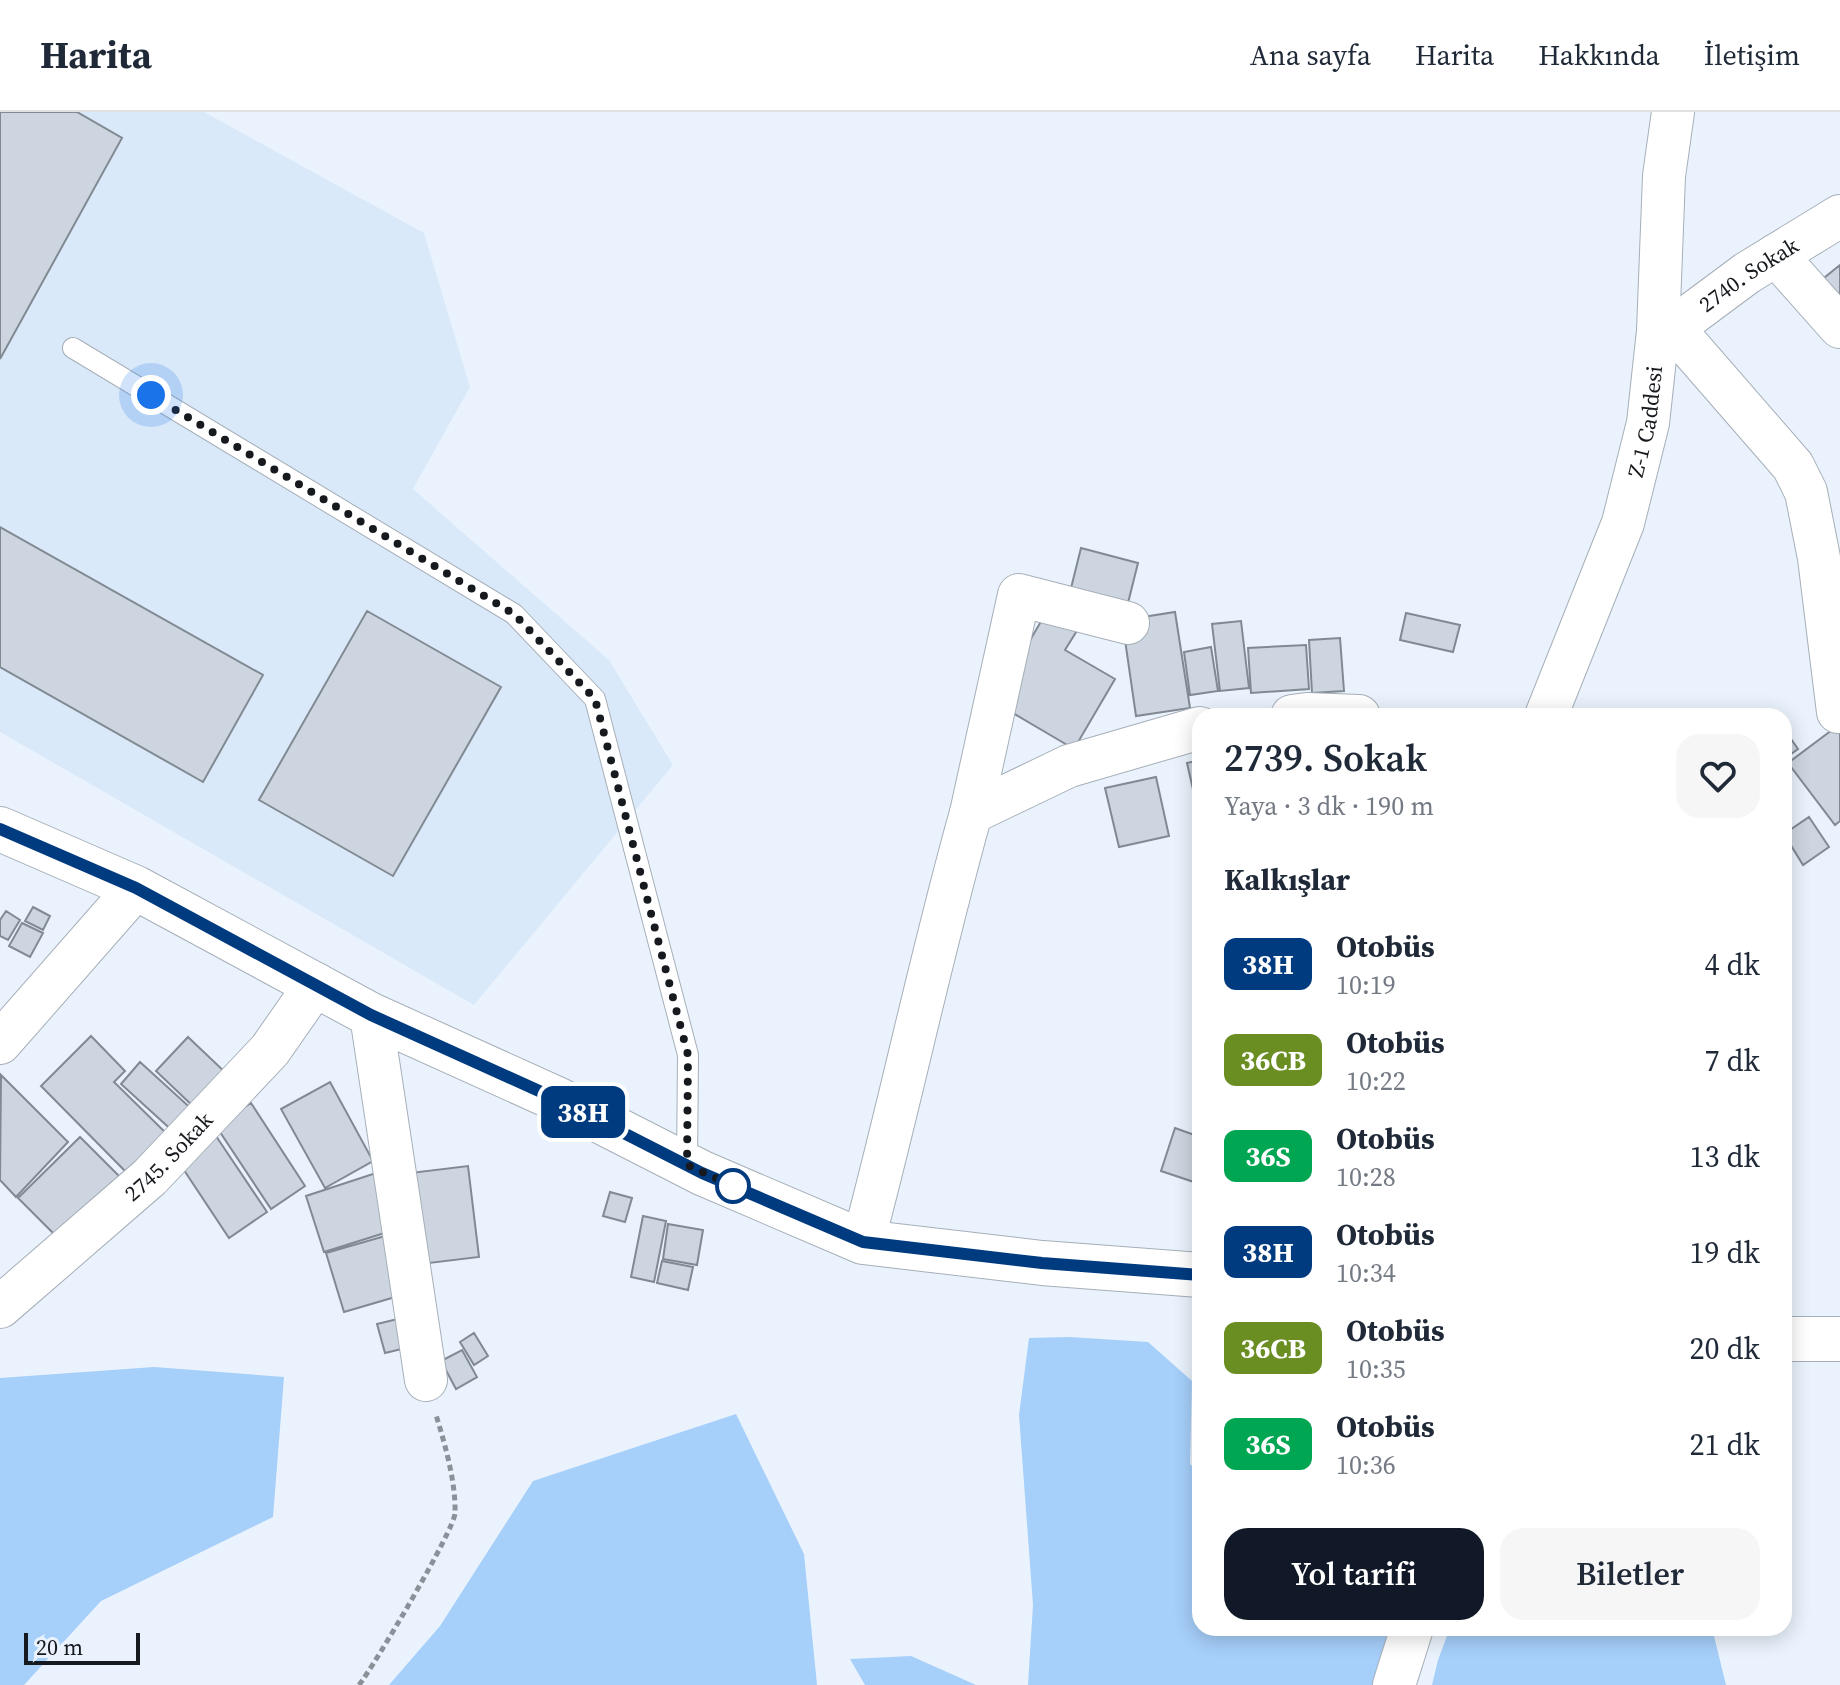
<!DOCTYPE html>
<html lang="tr">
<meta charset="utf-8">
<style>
:root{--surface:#fff;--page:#f6f6f7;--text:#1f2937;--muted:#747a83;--line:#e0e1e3;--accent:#111827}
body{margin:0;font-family:"Source Serif 4",serif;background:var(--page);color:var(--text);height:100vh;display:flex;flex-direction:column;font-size:30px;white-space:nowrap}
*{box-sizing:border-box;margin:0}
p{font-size:26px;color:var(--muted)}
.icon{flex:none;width:44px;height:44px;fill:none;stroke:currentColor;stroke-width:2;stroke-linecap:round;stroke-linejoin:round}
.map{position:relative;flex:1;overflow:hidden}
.sheet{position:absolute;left:1192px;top:596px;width:600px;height:928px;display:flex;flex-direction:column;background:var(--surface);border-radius:24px;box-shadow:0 4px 20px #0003}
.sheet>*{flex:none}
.badge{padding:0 16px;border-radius:12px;font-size:28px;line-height:52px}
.scale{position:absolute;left:24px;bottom:20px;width:116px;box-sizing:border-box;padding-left:8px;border:4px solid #16191d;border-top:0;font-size:22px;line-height:28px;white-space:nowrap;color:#16191d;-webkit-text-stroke:6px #eaf3fd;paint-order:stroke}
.you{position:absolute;width:40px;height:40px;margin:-20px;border:6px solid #fff;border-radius:50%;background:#1a73e8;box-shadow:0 0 0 12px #1a73e833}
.map>.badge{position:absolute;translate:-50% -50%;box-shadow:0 0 0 4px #fff}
h2{padding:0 32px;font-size:30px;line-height:72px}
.round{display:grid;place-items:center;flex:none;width:84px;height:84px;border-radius:24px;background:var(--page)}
.head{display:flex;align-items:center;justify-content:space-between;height:136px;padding:0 32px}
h1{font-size:38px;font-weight:600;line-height:60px}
.action{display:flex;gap:16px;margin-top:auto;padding:16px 32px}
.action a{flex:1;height:92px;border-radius:24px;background:var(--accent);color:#fff;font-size:32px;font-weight:600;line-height:92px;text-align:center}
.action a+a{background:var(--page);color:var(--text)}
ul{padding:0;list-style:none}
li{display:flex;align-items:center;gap:24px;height:96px;padding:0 32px}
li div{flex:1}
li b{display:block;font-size:30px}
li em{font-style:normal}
li .badge{min-width:88px;font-weight:700;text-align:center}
header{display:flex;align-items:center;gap:48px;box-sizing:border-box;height:112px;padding:0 40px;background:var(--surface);border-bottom:2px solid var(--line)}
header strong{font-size:38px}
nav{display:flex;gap:44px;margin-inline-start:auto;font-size:28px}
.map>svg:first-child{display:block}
</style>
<header>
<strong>Harita</strong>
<nav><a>Ana sayfa</a><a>Harita</a><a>Hakkında</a><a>İletişim</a></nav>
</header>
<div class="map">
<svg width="1840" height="1573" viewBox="0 0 1840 1573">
<rect width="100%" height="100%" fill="#eaf3fd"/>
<!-- built -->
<path fill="#dae9f9" d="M0,0H204L424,121L470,275L413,377L609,548L673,653L474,893L0,620Z"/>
<!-- green -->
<path fill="#a6cffa" d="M1070,1225L1148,1230L1192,1269L1190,1352L1200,1362V1516H1400L1383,1573H1028L1033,1493L1019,1303L1029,1226Z
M154,1255L284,1265L273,1405L101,1489L24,1573H0V1266Z
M736,1302L804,1442L817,1573H389L440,1514L533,1369Z
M1450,1516H1712L1726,1573H1432L1438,1548Z
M911,1544L976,1573H865L850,1547Z"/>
<!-- building -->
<path fill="#cdd6e0" stroke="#818992" stroke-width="2" d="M0,0H77L122,26L0,247Z
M1840,153V195L1819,170Z
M0,415L263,563L203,670L0,555Z
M1081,436L1138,451L1128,491L1071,476Z
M367,499L501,575L393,764L259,688Z
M1047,499L1078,517L1065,538L1115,567L1074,637L1001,594L1011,561Z
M1175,500L1190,596L1136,604L1125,528L1137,506Z
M1406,501L1460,513L1453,540L1400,528Z
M1241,509L1249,576L1220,579L1212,512Z
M1340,526L1344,579L1312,581L1309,528Z
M1306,533L1309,577L1251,581L1248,536Z
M1211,535L1218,579L1190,583L1184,540Z
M1840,612V709L1835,713L1788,651Z
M1784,617L1798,637L1784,647Z
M1200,648V708L1187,651Z
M1156,665L1169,724L1119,735L1105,676Z
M1809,705L1829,735L1803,753L1784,722Z
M33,795L50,804L43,818L25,809Z
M6,799L20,808L8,828L0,824V808Z
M22,811L43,821L30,845L9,834Z
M91,924L125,959L114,970L169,1024L129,1063L41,974Z
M188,925L228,963L196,997L156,959Z
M140,950L196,1001L176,1022L121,972Z
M1,963L68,1030L16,1085L0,1068Z
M330,970L373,1049L325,1076L281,997Z
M251,991L305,1074L271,1097L216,1014Z
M1175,1016L1200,1025V1072L1161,1059Z
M216,1024L267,1100L229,1126L178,1049Z
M80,1025L123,1068L61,1129L18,1086Z
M468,1054L479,1145L421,1152L410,1061Z
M376,1061L394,1118L324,1140L306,1084Z
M610,1080L632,1086L625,1110L603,1104Z
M643,1104L666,1109L654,1170L631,1165Z
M668,1112L703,1118L697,1153L663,1147Z
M385,1124L402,1183L344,1200L326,1141Z
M662,1149L693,1155L688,1178L657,1171Z
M406,1205L414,1234L385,1241L377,1212Z
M474,1221L488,1244L474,1253L460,1230Z
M462,1238L477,1265L456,1277L441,1249Z"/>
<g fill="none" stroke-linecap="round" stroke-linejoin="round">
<defs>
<path id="service" d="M73,236L514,502L595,587L688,943L687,1053"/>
<g id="minor">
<path d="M1776,143L1840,215"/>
<path d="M1673,216L1793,354L1806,380L1819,446L1838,600"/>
<path id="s1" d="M1658,219L1673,216L1747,161L1840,104"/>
<path d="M1292,604L1307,602L1359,604"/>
<path id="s2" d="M1546,604L1623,411L1648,311L1658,219L1664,64L1673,0"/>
<path d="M971,701L1019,483L1128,511"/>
<path d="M371,903L426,1268"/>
<path d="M0,931L136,776"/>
<path d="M863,1130C901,988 931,843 971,701L1069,654L1200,616"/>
<path id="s3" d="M0,1195L150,1065L270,938L316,872"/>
<path d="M1394,1573L1412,1516"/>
</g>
<path id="secondary" d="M0,717L136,776L371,903L559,988L702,1061L863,1130L1042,1151L1200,1163
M1784,1227H1840"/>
</defs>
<!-- service casing -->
<use href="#service" stroke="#a6afb8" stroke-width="22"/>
<!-- minor casing -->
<use href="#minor" stroke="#a6afb8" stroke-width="44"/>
<!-- secondary casing -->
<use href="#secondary" stroke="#a6afb8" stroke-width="46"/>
<!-- path -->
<path stroke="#8b9199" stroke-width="5" stroke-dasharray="6 4" stroke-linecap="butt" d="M359,1573C374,1554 455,1417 455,1401C456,1371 445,1332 436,1303"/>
<!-- service -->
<use href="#service" stroke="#fff" stroke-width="20"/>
<!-- minor -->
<use href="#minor" stroke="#fff" stroke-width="42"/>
<!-- secondary -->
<use href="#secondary" stroke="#fff" stroke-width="44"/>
</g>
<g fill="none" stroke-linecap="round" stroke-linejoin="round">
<defs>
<path id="line" d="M0,717L136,776L371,903L559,988L702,1061L863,1130L1042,1151L1200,1163"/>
</defs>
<!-- line casing -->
<use href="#line" stroke="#fff" stroke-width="18"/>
<!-- line -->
<use href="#line" stroke="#003b80" stroke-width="12"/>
<!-- walk -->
<path stroke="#16191d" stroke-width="8" stroke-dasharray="0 14.4" d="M151,283L514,502L595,587L688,943L687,1053L733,1074"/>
</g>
<!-- markers -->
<circle fill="#fff" stroke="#003b80" stroke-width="4" cx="733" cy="1074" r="16"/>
<g text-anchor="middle" stroke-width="6" stroke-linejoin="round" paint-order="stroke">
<!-- street labels -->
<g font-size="22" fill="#16191d" stroke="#eaf3fd">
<text dy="8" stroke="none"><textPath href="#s1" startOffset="108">2740. Sokak</textPath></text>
<text dy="8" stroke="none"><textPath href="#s2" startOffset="312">Z-1 Caddesi</textPath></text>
<text dy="8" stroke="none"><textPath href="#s3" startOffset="226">2745. Sokak</textPath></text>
</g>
</g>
</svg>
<div class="scale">20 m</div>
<div class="you" style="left:151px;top:283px"></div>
<b class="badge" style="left:583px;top:1000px;background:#003b80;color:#fff">38H</b>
<section class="sheet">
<div class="head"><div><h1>2739. Sokak</h1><p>Yaya · 3 dk · 190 m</p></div><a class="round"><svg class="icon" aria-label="heart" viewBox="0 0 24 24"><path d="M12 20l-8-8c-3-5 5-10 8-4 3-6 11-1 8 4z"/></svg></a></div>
<h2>Kalkışlar</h2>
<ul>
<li><span class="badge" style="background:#003b80;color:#fff">38H</span><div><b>Otobüs</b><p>10:19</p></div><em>4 dk</em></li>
<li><span class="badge" style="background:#6b8e23;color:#fff">36CB</span><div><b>Otobüs</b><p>10:22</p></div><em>7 dk</em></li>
<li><span class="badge" style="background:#00a651;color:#fff">36S</span><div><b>Otobüs</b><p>10:28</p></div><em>13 dk</em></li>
<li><span class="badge" style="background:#003b80;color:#fff">38H</span><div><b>Otobüs</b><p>10:34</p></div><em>19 dk</em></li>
<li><span class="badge" style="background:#6b8e23;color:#fff">36CB</span><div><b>Otobüs</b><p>10:35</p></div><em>20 dk</em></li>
<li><span class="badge" style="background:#00a651;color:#fff">36S</span><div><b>Otobüs</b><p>10:36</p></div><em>21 dk</em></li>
</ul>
<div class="action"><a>Yol tarifi</a><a>Biletler</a></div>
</section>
</div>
